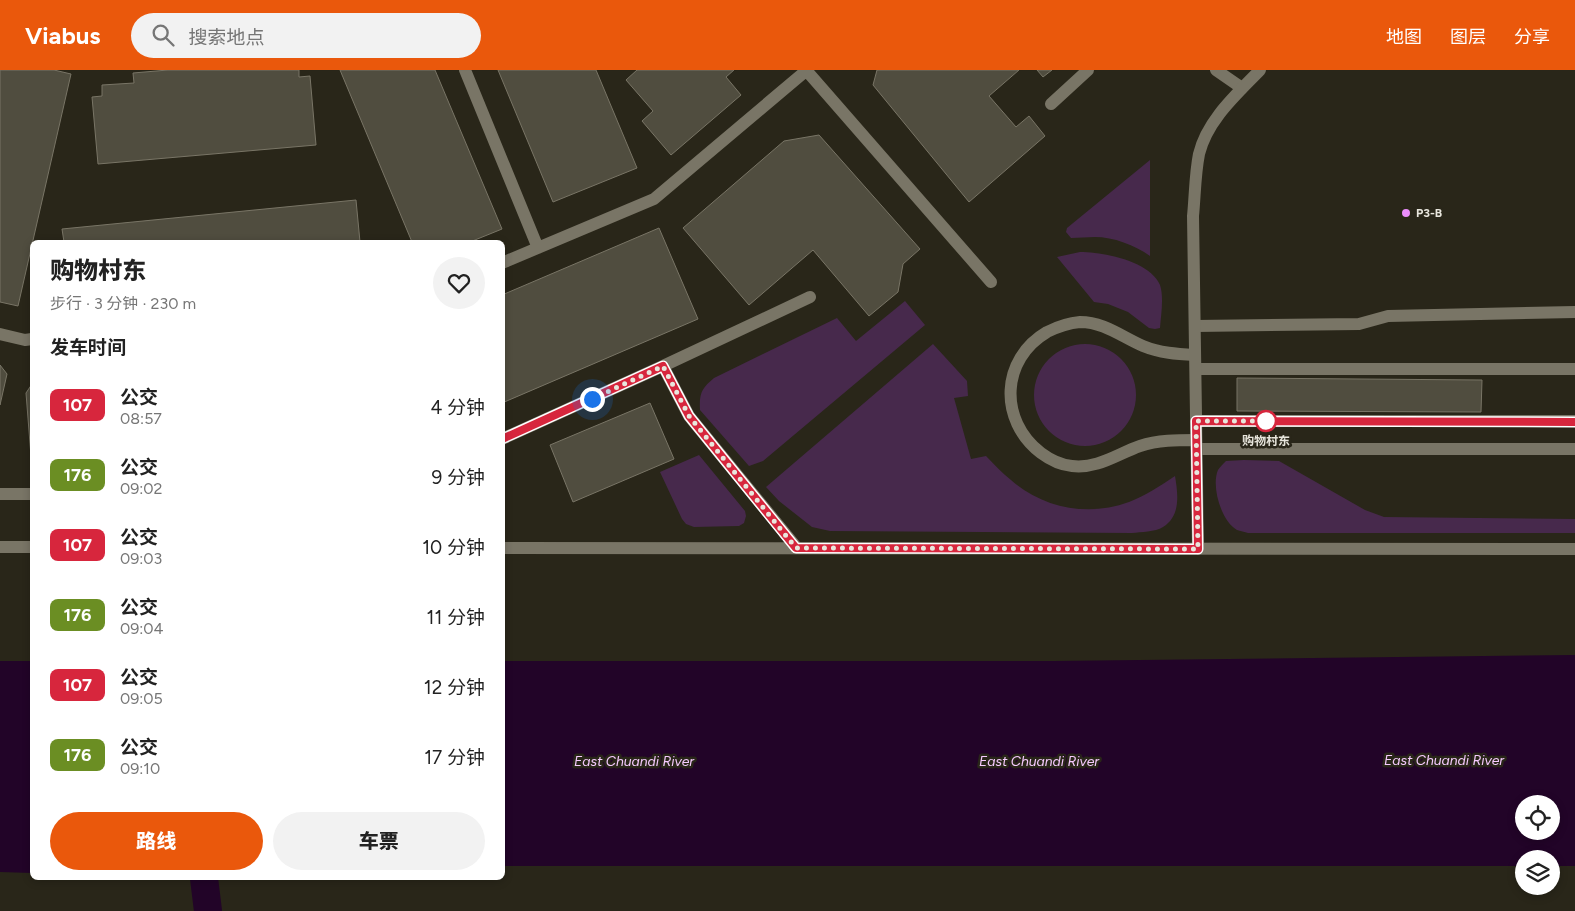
<!DOCTYPE html>
<html lang="zh">
<meta charset="utf-8">
<style>
:root{--surface:#fff;--page:#f2f2f2;--text:#222;--muted:#767676;--accent:#ea580c}
body{margin:0;font-family:Figtree,"Noto Sans SC",sans-serif;background:var(--page);color:var(--text);height:100vh;display:flex;flex-direction:column;font-size:19px;white-space:nowrap}
*{box-sizing:border-box;margin:0}
p{font-size:16px;color:var(--muted)}
.icon{flex:none;width:28px;height:28px;fill:none;stroke:currentColor;stroke-width:2;stroke-linecap:round;stroke-linejoin:round}
.map{position:relative;flex:1;overflow:hidden}
.panel{position:absolute;left:30px;top:170px;width:475px;height:640px;display:flex;flex-direction:column;background:var(--surface);border-radius:8px;box-shadow:0 2px 8px #0003}
.panel>*{flex:none}
.badge{padding:0 10px;border-radius:8px;font-size:18px;line-height:32px}
.buttons{position:absolute;left:1515px;top:725px;display:grid;gap:10px}
.buttons a{display:grid;place-items:center;width:45px;height:45px;border-radius:50%;background:var(--surface);box-shadow:0 2px 8px #0003;font-size:25px}
.you{position:absolute;width:25px;height:25px;margin:-12px;border:4px solid #fff;border-radius:50%;background:#1a73e8;box-shadow:0 0 0 8px #1a73e833}
.map>.badge{position:absolute;translate:-50% -50%;box-shadow:0 0 0 2px #fff}
h2{padding:0 20px;font-size:19px;line-height:45px}
.round{display:grid;place-items:center;flex:none;width:52px;height:52px;border-radius:26px;background:var(--page)}
.summary{display:flex;align-items:center;justify-content:space-between;height:85px;padding:0 20px}
h1{font-size:24px;font-weight:800;line-height:38px}
.action{display:flex;gap:10px;margin-top:auto;padding:10px 20px}
.action a{flex:1;height:58px;border-radius:30px;background:var(--accent);color:#fff;font-size:20px;font-weight:800;line-height:58px;text-align:center}
.action a+a{background:var(--page);color:var(--text)}
ul{padding:0;list-style:none}
li{display:flex;align-items:center;gap:15px;height:70px;padding:0 20px}
li div{flex:1}
li b{display:block;font-size:19px}
li em{font-style:normal}
li .badge{min-width:55px;font-weight:700;text-align:center}
header{display:flex;align-items:center;gap:30px;box-sizing:border-box;height:70px;padding:0 25px;background:var(--accent);color:#fff}
header strong{font-size:24px}
nav{display:flex;gap:28px;margin-inline-start:auto;font-size:18px}
.search{width:350px;height:45px;background:var(--page);display:flex;align-items:center;gap:12px;box-sizing:border-box;padding:0 18px;border-radius:28px;color:var(--muted);font-size:19px}
.map>svg:first-child{display:block}
</style>
<header>
<strong>Viabus</strong>
<div class="search"><svg class="icon" aria-label="search" viewBox="0 0 24 24"><circle cx="10" cy="10" r="6"/><path d="M15 15l6 6"/></svg>搜索地点</div>
<nav><a>地图</a><a>图层</a><a>分享</a></nav>
</header>
<div class="map">
<svg width="1575" height="841" viewBox="0 0 1575 841">
<rect width="100%" height="100%" fill="#292619"/>
<!-- green -->
<path fill="#47294c" d="M1150,90V186C1135,175 1113,167 1095,167C1087,167 1079,168 1071,168L1066,162L1067,158Z
M1080,182C1103,182 1150,191 1160,215C1164,227 1161,245 1160,258L1155,259L1149,258L1128,242L1108,234L1094,232L1057,187Z
M905,231L925,255L763,391L749,396L700,340C699,323 702,318 714,308L837,248L856,271Z
M1034 325a51 51 0 1 1 102 0a51 51 0 1 1-102 0Z
M933,274L967,311L968,326L954,328L971,389L986,386C994,394 1002,403 1011,410C1043,438 1088,447 1129,432C1145,426 1160,416 1175,406C1178,424 1181,446 1163,457C1155,462 1141,462 1132,463L830,461L812,457L779,431L766,417Z
M699,385L745,441L746,446L744,453L739,456L694,457L686,454L682,449L660,402Z
M1244,390L1279,391L1365,440L1384,447L1575,449V463H1248C1245,462 1240,461 1237,460C1221,451 1211,416 1218,400C1220,397 1223,394 1226,391Z"/>
<!-- water -->
<path fill="#220428" fill-rule="evenodd" d="M1575,585V796H1551V789H1524V796H503V591H1053ZM1524,734H1551V761H1524Z
M0,591H32V803L0,802Z"/>
<g fill="none" stroke-linecap="round" stroke-linejoin="round">
<!-- canal -->
<path stroke="#220428" stroke-width="28" d="M204,808L208,841"/>
</g>
<!-- building -->
<path fill="#504d3f" stroke="#797566" d="M0,0H54L71,4L18,236L0,232Z
M168,0H299V7L310,6L316,75L98,94L92,27L102,26V15L134,13L133,3Z
M340,0H435L502,159L470,172H412Z
M498,0H596L637,98L553,132Z
M637,0H734L726,7L741,25L671,85L642,51L653,41L626,10Z
M877,0H1019L989,26L1016,57L1029,46L1045,66L969,132L873,15Z
M1037,0H1052L1043,7Z
M819,65L920,179L903,194L898,222L869,246L813,180L749,235L683,158L784,71Z
M356,130L360,172H64L62,159Z
M659,158L698,249L502,333V225Z
M0,295L7,304L0,335Z
M1237,308L1482,310L1481,342L1237,341Z
M32,314V399L26,323Z
M650,333L674,389L573,432L550,375Z"/>
<g fill="none" stroke-linecap="round" stroke-linejoin="round">
<!-- lane -->
<path stroke="#797566" stroke-width="12" d="M1216,0L1242,18
M1051,34L1088,0
M1195,256L1359,254L1388,246L1575,242
M1195,285C1177,284 1160,283 1143,276C1122,267 1104,252 1080,252C1068,253 1057,257 1047,262C1001,289 998,350 1041,383C1049,389 1061,395 1072,396C1098,399 1117,384 1140,376C1158,370 1177,370 1196,370
M663,296L810,227
M1196,299H1575
M1196,351H1575
M502,369L663,296L689,346L797,478
M1197,379H1575
M0,424H32"/>
<!-- street -->
<path stroke="#797566" stroke-width="12" d="M465,0L538,178
M806,0L991,212
M502,193L654,129L807,0
M0,264L25,270L32,269
M0,477H32
M502,478L1575,479
M1198,479L1193,146C1195,126 1195,104 1199,84C1207,50 1237,24 1260,0"/>
</g>
<g fill="none" stroke-linecap="round" stroke-linejoin="round">
<defs>
<path id="line" d="M502,369L663,296L689,346L796,478L1198,479L1196,351L1575,352"/>
</defs>
<!-- line casing -->
<use href="#line" stroke="#fff" stroke-width="11"/>
<!-- line -->
<use href="#line" stroke="#d7263d" stroke-width="8"/>
<!-- walk -->
<path stroke="#e8e6dd" stroke-width="5" stroke-dasharray="0 9" d="M592,329L663,296L689,346L796,478L1198,479L1196,351H1266"/>
</g>
<!-- markers -->
<circle fill="#eb8dfb" stroke="#292619" stroke-width="2" cx="1406" cy="143" r="5"/>
<circle fill="#fff" stroke="#d7263d" stroke-width="2.5" cx="1266" cy="351" r="10"/>
<g text-anchor="middle" stroke-width="5" stroke-linejoin="round" paint-order="stroke">
<!-- poi labels -->
<g font-size="12" font-weight="bold" fill="#e8e6dd" stroke="#292619" text-anchor="start">
<text x="1416" y="147">P3-B</text>
</g>
<!-- stop labels -->
<g font-size="12" font-weight="bold" fill="#e8e6dd" stroke="#292619">
<text x="1266" y="375">购物村东</text>
</g>
<!-- water labels -->
<g font-size="14" font-style="italic" fill="#f6cafe" stroke="#292619">
<text x="1444" y="695">East Chuandi River</text>
<text x="634" y="696">East Chuandi River</text>
<text x="1039" y="696">East Chuandi River</text>
</g>
</g>
</svg>
<div class="buttons">
<a><svg class="icon" aria-label="locate" viewBox="0 0 24 24"><circle cx="12" cy="12" r="6"/><path d="M12 2v4M12 18v4M2 12h4M18 12h4"/></svg></a>
<a><svg class="icon" aria-label="layers" viewBox="0 0 24 24"><path d="M12 4l9 5-9 5-9-5zM3 14l9 5 9-5"/></svg></a>
</div>
<div class="you" style="left:592px;top:329px"></div>
<section class="panel">
<div class="summary"><div><h1>购物村东</h1><p>步行 · 3 分钟 · 230 m</p></div><a class="round"><svg class="icon" aria-label="heart" viewBox="0 0 24 24"><path d="M12 20l-8-8c-3-5 5-10 8-4 3-6 11-1 8 4z"/></svg></a></div>
<h2>发车时间</h2>
<ul>
<li><span class="badge" style="background:#d7263d;color:#fff">107</span><div><b>公交</b><p>08:57</p></div><em>4 分钟</em></li>
<li><span class="badge" style="background:#6b8e23;color:#fff">176</span><div><b>公交</b><p>09:02</p></div><em>9 分钟</em></li>
<li><span class="badge" style="background:#d7263d;color:#fff">107</span><div><b>公交</b><p>09:03</p></div><em>10 分钟</em></li>
<li><span class="badge" style="background:#6b8e23;color:#fff">176</span><div><b>公交</b><p>09:04</p></div><em>11 分钟</em></li>
<li><span class="badge" style="background:#d7263d;color:#fff">107</span><div><b>公交</b><p>09:05</p></div><em>12 分钟</em></li>
<li><span class="badge" style="background:#6b8e23;color:#fff">176</span><div><b>公交</b><p>09:10</p></div><em>17 分钟</em></li>
</ul>
<div class="action"><a>路线</a><a>车票</a></div>
</section>
</div>
